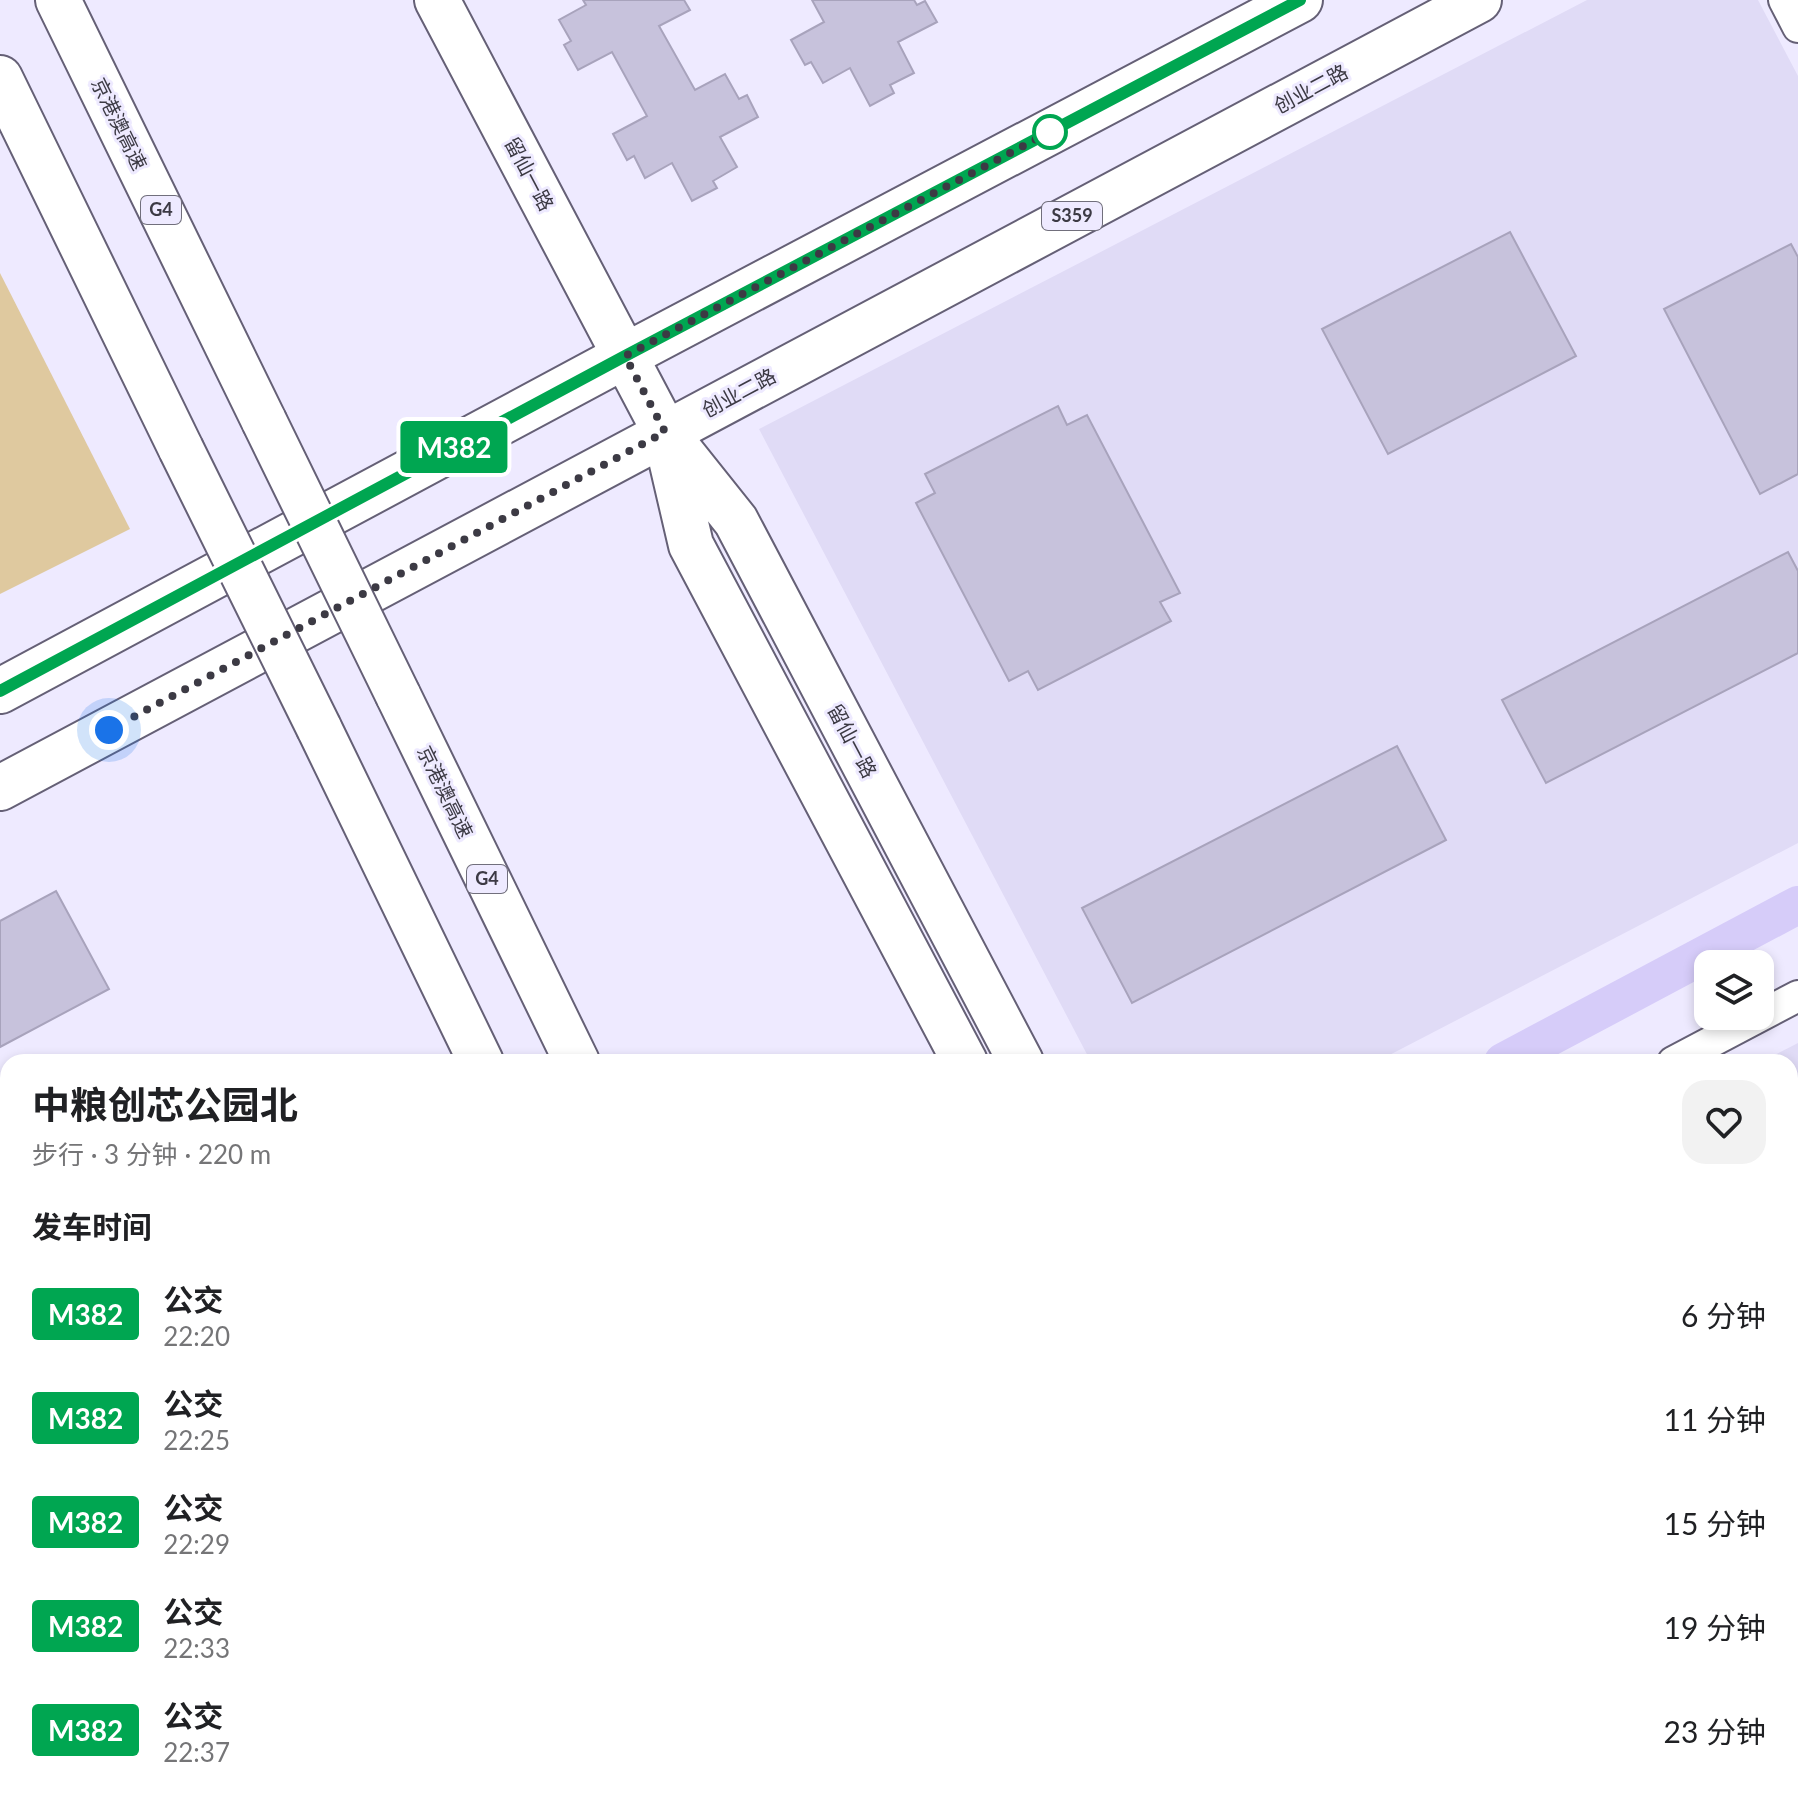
<!DOCTYPE html>
<html lang="zh">
<meta charset="utf-8">
<style>
:root{--surface:#fff;--page:#f2f2f2;--text:#202124;--muted:#757577}
body{margin:0;font-family:Lato,"Noto Sans SC",sans-serif;background:var(--page);color:var(--text);height:100vh;display:flex;flex-direction:column;font-size:30px;white-space:nowrap}
*{box-sizing:border-box;margin:0}
p{font-size:26px;color:var(--muted)}
.icon{flex:none;width:44px;height:44px;fill:none;stroke:currentColor;stroke-width:2;stroke-linecap:round;stroke-linejoin:round}
.map{position:relative;flex:1;overflow:hidden}
.side{position:absolute;left:0px;top:1054px;width:1798px;height:744px;display:flex;flex-direction:column;background:var(--surface);border-radius:24px 24px 0 0;box-shadow:0 4px 12px #0003}
.side>*{flex:none}
.badge{padding:0 16px;border-radius:6px;font-size:28px;line-height:52px}
.fabs{position:absolute;left:1694px;top:950px;display:grid;gap:16px}
.fabs a{display:grid;place-items:center;width:80px;height:80px;border-radius:16px;background:var(--surface);box-shadow:0 4px 12px #0003;font-size:40px}
.you{position:absolute;width:40px;height:40px;margin:-20px;border:6px solid #fff;border-radius:50%;background:#1a73e8;box-shadow:0 0 0 12px #1a73e833}
.map>.badge{position:absolute;translate:-50% -50%;box-shadow:0 0 0 4px #fff}
h2{padding:0 32px;font-size:30px;line-height:72px}
.round{display:grid;place-items:center;flex:none;width:84px;height:84px;border-radius:24px;background:var(--page)}
.head{display:flex;align-items:center;justify-content:space-between;height:136px;padding:0 32px}
h1{font-size:38px;font-weight:700;line-height:60px}
ul{padding:0;list-style:none}
li{display:flex;align-items:center;gap:24px;height:104px;padding:0 32px}
li div{flex:1}
li b{display:block;font-size:30px}
li em{font-style:normal}
li .badge{min-width:88px;font-weight:700;text-align:center}
.map>svg:first-child{display:block}
</style>
<div class="map">
<svg width="1798" height="1798" viewBox="0 0 1798 1798">
<rect width="100%" height="100%" fill="#eeeaff"/>
<!-- built -->
<path fill="#e0dbf6" d="M1587,0H1758L1798,76V843L1376,1062H1091L759,429Z
M1798,1043V1798H1484L1480,1790H1790V1062H1761Z"/>
<!-- green -->
<path fill="#dfc99f" d="M0,273L130,529L0,594Z"/>
<g fill="none" stroke-linecap="round" stroke-linejoin="round">
<!-- canal -->
<path stroke="#d6ccf9" stroke-width="38" d="M1503,1062L1798,905
M308,1798L316,1790"/>
</g>
<!-- building -->
<path fill="#c7c2dc" stroke="#a8a3bc" stroke-width="2" d="M583,0H684L690,10L659,26L695,90L725,74L739,99L747,95L758,117L720,137L737,167L713,181L717,188L692,201L672,163L645,178L634,156L627,160L613,134L647,116L612,52L578,70L564,45L571,41L559,20L586,5Z
M812,0H914L917,5L925,1L937,22L898,42L914,73L890,85L894,93L870,106L850,68L823,83L811,62L805,65L791,40L824,22Z
M1510,232L1576,356L1388,454L1322,329Z
M1791,244L1798,257V474L1760,494L1664,309Z
M1058,406L1067,425L1087,415L1180,593L1160,602L1171,621L1038,690L1028,671L1009,681L916,503L935,493L925,474Z
M1788,552L1798,571V653L1546,783L1502,700Z
M1397,746L1446,840L1132,1003L1082,908Z
M56,891L109,989L0,1047V921Z
M1798,1696V1798H1628L1624,1790H1790V1700Z
M167,1790H251L243,1798H172Z
M420,1790H490L494,1798H405Z"/>
<g fill="none" stroke-linecap="round" stroke-linejoin="round">
<defs>
<path id="street" d="M1784,0L1798,27
M1673,1062L1798,996"/>
<path id="secondary" d="M437,0L665,432L736,521L1021,1062
M667,442L691,545L965,1062
M0,1658L8,1673
M0,1727L8,1742
M34,1790L38,1798
M70,1790L74,1798
M1352,1790L1356,1798
M1405,1790L1409,1798"/>
<path id="primary" d="M0,691L625,356L1300,0
M0,788L1479,0"/>
<path id="highway" d="M58,0L264,421
M0,78L181,449
M398,695L577,1062
M319,728L481,1062
M831,1790L835,1798
M927,1790L931,1798"/>
</defs>
<!-- street casing -->
<use href="#street" stroke="#656076" stroke-width="34"/>
<!-- secondary casing -->
<use href="#secondary" stroke="#656076" stroke-width="48"/>
<!-- primary casing -->
<use href="#primary" stroke="#656076" stroke-width="48"/>
<!-- highway casing -->
<use href="#highway" stroke="#656076" stroke-width="48"/>
<!-- street -->
<use href="#street" stroke="#fff" stroke-width="30"/>
<!-- secondary -->
<use href="#secondary" stroke="#fff" stroke-width="44"/>
<!-- primary -->
<use href="#primary" stroke="#fff" stroke-width="44"/>
<!-- highway -->
<use href="#highway" stroke="#fff" stroke-width="44"/>
<defs>
<path id="highway-bridge" d="M264,421L398,695
M181,449L319,728"/>
</defs>
<!-- highway-bridge casing -->
<use href="#highway-bridge" stroke="#656076" stroke-width="48" stroke-linecap="butt"/>
<!-- highway-bridge -->
<use href="#highway-bridge" stroke="#fff" stroke-width="44"/>
</g>
<g fill="none" stroke-linecap="round" stroke-linejoin="round">
<defs>
<path id="line" d="M0,691L625,356L1300,0"/>
</defs>
<!-- line casing -->
<use href="#line" stroke="#fff" stroke-width="18"/>
<!-- line -->
<use href="#line" stroke="#00a651" stroke-width="12"/>
<!-- walk -->
<path stroke="#3c3a44" stroke-width="8" stroke-dasharray="0 14.4" d="M109,730L665,432L625,356L1050,132"/>
</g>
<!-- markers -->
<circle fill="#fff" stroke="#00a651" stroke-width="4" cx="1050" cy="132" r="16"/>
<g text-anchor="middle" stroke-width="6" stroke-linejoin="round" paint-order="stroke">
<!-- shield labels -->
<g fill="#eeeaff" stroke="#716f7c" stroke-width="2">
<rect x="141" y="196" width="40" height="28" rx="6"/>
<rect x="1042" y="202" width="60" height="28" rx="6"/>
<rect x="467" y="865" width="40" height="28" rx="6"/>
</g>
<g font-size="18" font-weight="bold" fill="#3c3a44">
<text x="161" y="216">G4</text>
<text x="1072" y="222">S359</text>
<text x="487" y="885">G4</text>
</g>
<!-- street labels -->
<g font-size="20" fill="#3c3a44" stroke="#eeeaff">
<text transform="translate(1311 89) rotate(-28)" y="7">创业二路</text>
<text transform="translate(119 124) rotate(64)" y="7">京港澳高速</text>
<text transform="translate(529 174) rotate(62)" y="7">留仙一路</text>
<text transform="translate(739 393) rotate(-28)" y="7">创业二路</text>
<text transform="translate(852 741) rotate(62)" y="7">留仙一路</text>
<text transform="translate(445 792) rotate(64)" y="7">京港澳高速</text>
</g>
</g>
</svg>
<div class="fabs">
<a><svg class="icon" aria-label="layers" viewBox="0 0 24 24"><path d="M12 4l9 5-9 5-9-5zM3 14l9 5 9-5"/></svg></a>
</div>
<div class="you" style="left:109px;top:730px"></div>
<b class="badge" style="left:454px;top:447px;background:#00a651;color:#fff">M382</b>
<section class="side">
<div class="head"><div><h1>中粮创芯公园北</h1><p>步行 · 3 分钟 · 220 m</p></div><a class="round"><svg class="icon" aria-label="heart" viewBox="0 0 24 24"><path d="M12 20l-8-8c-3-5 5-10 8-4 3-6 11-1 8 4z"/></svg></a></div>
<h2>发车时间</h2>
<ul>
<li><span class="badge" style="background:#00a651;color:#fff">M382</span><div><b>公交</b><p>22:20</p></div><em>6 分钟</em></li>
<li><span class="badge" style="background:#00a651;color:#fff">M382</span><div><b>公交</b><p>22:25</p></div><em>11 分钟</em></li>
<li><span class="badge" style="background:#00a651;color:#fff">M382</span><div><b>公交</b><p>22:29</p></div><em>15 分钟</em></li>
<li><span class="badge" style="background:#00a651;color:#fff">M382</span><div><b>公交</b><p>22:33</p></div><em>19 分钟</em></li>
<li><span class="badge" style="background:#00a651;color:#fff">M382</span><div><b>公交</b><p>22:37</p></div><em>23 分钟</em></li>
</ul>
</section>
</div>
